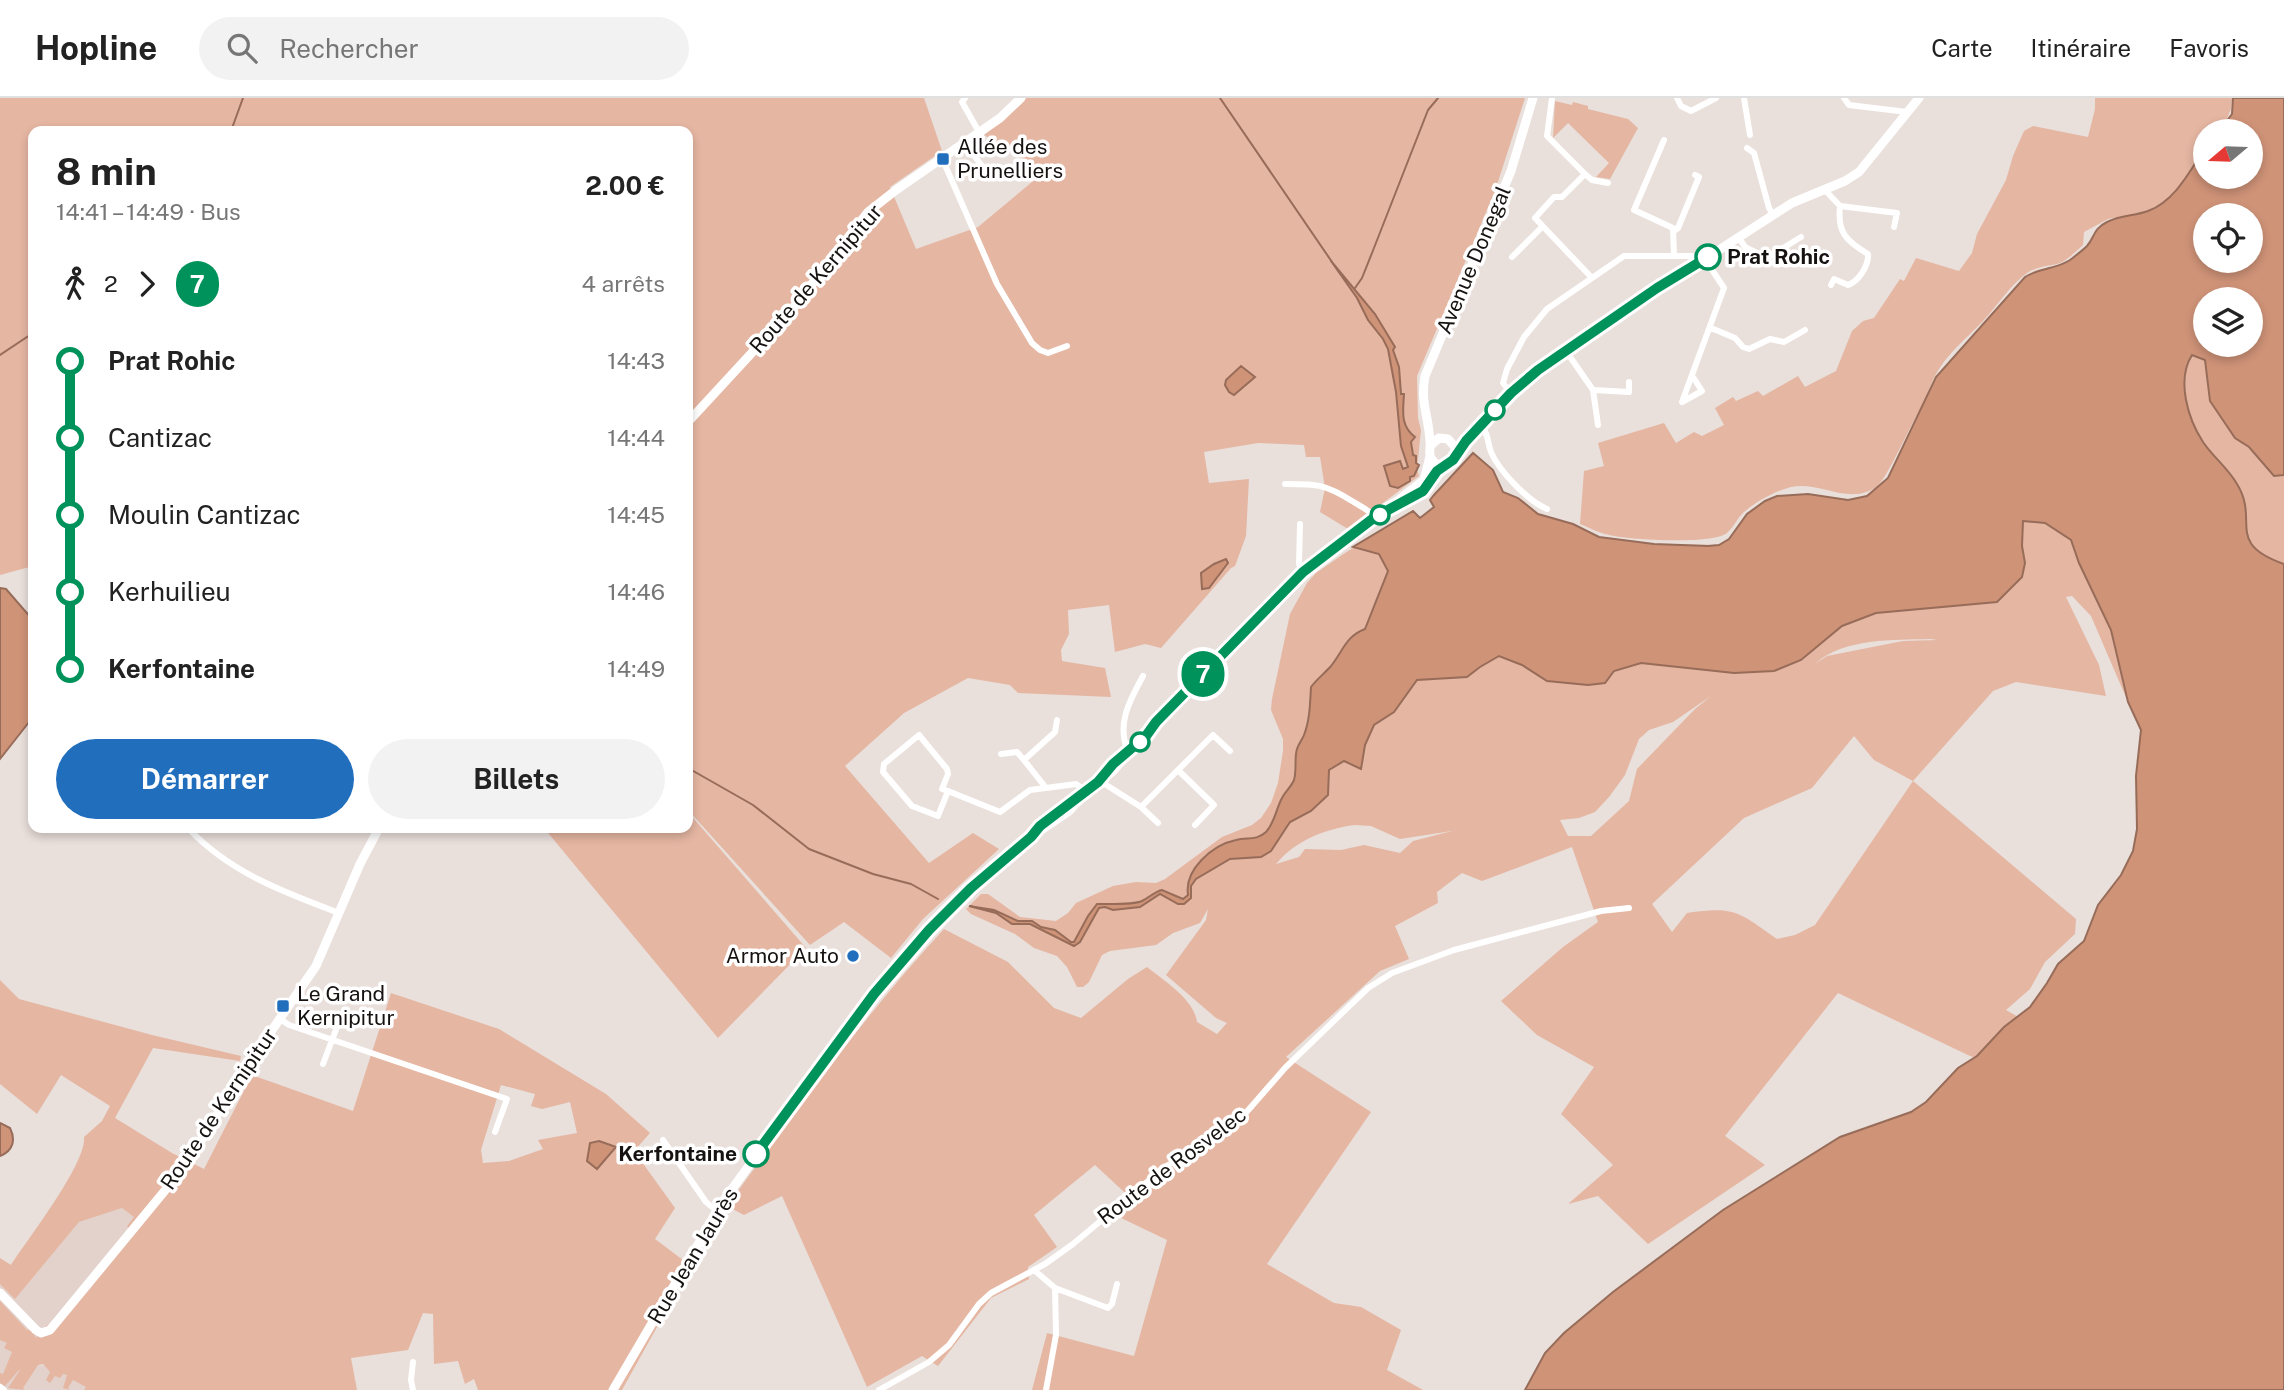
<!DOCTYPE html>
<html lang="fr">
<meta charset="utf-8">
<style>
:root{--surface:#fff;--page:#f2f2f2;--text:#222;--muted:#767676;--line:#e0e0e0;--accent:#216ebd}
body{margin:0;font-family:"Public Sans",sans-serif;background:var(--page);color:var(--text);height:100vh;display:flex;flex-direction:column;font-size:26px;white-space:nowrap}
*{box-sizing:border-box;margin:0}
p{font-size:23px;color:var(--muted)}
.icon{flex:none;width:38px;height:38px;fill:none;stroke:currentColor;stroke-width:2;stroke-linecap:round;stroke-linejoin:round}
.map{position:relative;flex:1;overflow:hidden}
.panel{position:absolute;left:28px;top:28px;width:665px;height:707px;display:flex;flex-direction:column;background:var(--surface);border-radius:14px;box-shadow:0 4px 10px #0003}
.panel>*{flex:none}
.badge{padding:0 14px;border-radius:23px;font-size:24px;line-height:46px}
.needle{width:46px;rotate:251deg}
.buttons{position:absolute;left:2193px;top:21px;display:grid;gap:14px}
.buttons a{display:grid;place-items:center;width:70px;height:70px;border-radius:50%;background:var(--surface);box-shadow:0 4px 10px #0003;font-size:35px}
.map>.badge{position:absolute;translate:-50% -50%;box-shadow:0 0 0 4px #fff}
.legs{display:flex;align-items:center;gap:10px;height:77px;padding:0 28px;font-size:23px}
.legs p{margin-inline-start:auto}
.overview{display:flex;align-items:center;justify-content:space-between;height:119px;padding:0 28px}
h1{font-size:38px;font-weight:700;line-height:52px}
.cta{display:flex;gap:14px;margin-top:auto;padding:14px 28px}
.cta a{flex:1;height:80px;border-radius:42px;background:var(--accent);color:#fff;font-size:28px;font-weight:700;line-height:80px;text-align:center}
.cta a+a{background:var(--page);color:var(--text)}
ul{padding:0 28px;list-style:none}
li{display:flex;align-items:center;gap:24px;height:77px;font-size:26px}
li i{display:grid;place-items:center;width:10px;height:100%;margin:0 9px;background:currentColor}
li i::after{content:'';width:18px;height:18px;margin:-9px;border:5px solid;border-radius:50%;background:var(--surface)}
li p{margin-inline-start:auto}
li:first-child i{background:linear-gradient(#0000 50%,currentColor 0)}
li:last-child i{background:linear-gradient(currentColor 50%,#0000 0)}
header{display:flex;align-items:center;gap:42px;box-sizing:border-box;height:98px;padding:0 35px;background:var(--surface);border-bottom:2px solid var(--line)}
header strong{font-size:33px}
nav{display:flex;gap:38px;margin-inline-start:auto;font-size:24px}
.search{width:490px;height:63px;background:var(--page);display:flex;align-items:center;gap:18px;box-sizing:border-box;padding:0 24px;border-radius:38px;color:var(--muted);font-size:26px}
.map>svg:first-child{display:block}
</style>
<header>
<strong>Hopline</strong>
<div class="search"><svg class="icon" aria-label="search" viewBox="0 0 24 24"><circle cx="10" cy="10" r="6"/><path d="M15 15l6 6"/></svg>Rechercher</div>
<nav><a>Carte</a><a>Itinéraire</a><a>Favoris</a></nav>
</header>
<div class="map">
<svg width="2284" height="1292" viewBox="0 0 2284 1292">
<rect width="100%" height="100%" fill="#e9dfdb"/>
<!-- built -->
<path fill="#e3d2cb" d="M122,1110L134,1119L129,1131L38,1267L100,1276L95,1292H0V1186L15,1200L79,1124Z"/>
<!-- green -->
<path fill="#e5b6a2" fill-rule="evenodd" d="M0,0H924L942,53L890,89L916,151L978,129L1038,79L1020,58L984,37L1026,0H1525L1495,93L1417,278L1418,320L1421,332L1417,371L1419,378L1348,431L1320,414L1325,390L1320,359H1306L1304,347L1258,345L1204,354L1209,385L1249,381L1246,438L1235,468L1231,470L1161,550L1145,546L1115,554L1109,507L1068,512L1069,536L1061,552L1062,563L1105,570L1111,599L1018,595L1010,587L968,580L904,615L845,668L929,765L973,735L999,751L923,821L891,860L844,824L810,847L688,712V33H33V468L0,477Z
M2095,0H2232L2231,11L2224,27L2232,16L2233,0H2284V526L2228,588L2205,554L2193,530C2211,493 2199,465 2193,427C2188,400 2187,370 2176,344C2171,333 2162,323 2154,314C2113,273 2059,284 2011,306C1999,311 1984,317 1974,326C1956,340 1949,359 1937,377C1918,403 1906,412 1897,445L1820,443L1791,452L1778,459L1757,478L1706,497L1650,511L1606,510L1562,505L1540,480C1529,480 1529,486 1521,490C1502,499 1483,484 1467,478C1446,484 1456,506 1446,521L1427,527L1405,546L1396,551L1379,571L1352,574L1337,583L1336,588L1346,605L1349,621C1338,641 1323,632 1311,645C1312,663 1323,676 1313,694L1288,702L1281,714L1280,725L1264,743L1227,748L1207,764L1209,768C1220,757 1231,747 1249,750C1255,751 1259,753 1265,749C1281,738 1282,720 1291,706L1316,697C1327,678 1315,665 1316,646L1320,643L1344,636C1367,615 1341,604 1343,583L1354,577H1373L1384,573L1397,556L1409,551L1427,533L1452,523L1456,518L1459,504L1458,488L1464,482L1473,483L1489,495L1515,497L1537,483L1548,493L1560,511L1569,518L1606,522L1677,521L1703,513L1765,487L1789,468L1826,456L1886,464L1904,462L1916,454L1927,421L1958,380L2006,335L2026,324L2059,315L2092,314L2142,331L2156,355L2171,440L2174,488L2154,533L2167,563L2187,593L2128,604L2091,518L2072,498L2066,499L2099,567L2106,598L2016,584L1993,593L1913,683L2076,821L2075,836L2045,864L2030,891L2006,912L2027,924C2002,933 1998,932 1989,958L1982,962L1970,958L1838,895L1725,1038L1765,1067L1648,1146L1598,1098L1568,1106L1613,1067L1561,1016L1594,969L1537,937L1501,903L1563,849L1598,824L1572,749L1482,783L1462,775L1437,794L1438,805L1395,828L1409,861L1380,873L1286,959L1371,1014L1267,1166L1334,1205L1361,1209L1401,1232L1387,1272L1423,1292H1032L1047,1235L1134,1258L1167,1142L1117,1118L1135,1104L1095,1067L1034,1117L1057,1149L1028,1169L1029,1181L991,1200L938,1268L922,1258L867,1289L782,1098L744,1117L727,1108C796,1014 864,917 944,831L1008,864L1054,910L1081,920L1128,881L1147,869C1164,883 1194,901 1197,924L1217,936L1227,925L1216,920L1166,877L1206,822L1208,811L1200,825L1173,835L1156,847L1110,853L1102,857L1089,884L1083,889H1077L1067,869L1057,858L1034,850L1015,836L971,816L966,811L981,796H988L1020,819L1056,823L1068,815L1076,805L1113,788L1136,784L1156,785L1165,781L1222,739L1252,727L1261,720L1271,705L1278,685L1283,653V641L1271,612L1272,601L1290,516L1307,485L1316,475L1345,455L1413,413L1420,420L1434,409L1431,400L1473,355L1493,372L1503,394L1518,400L1538,416L1573,426L1599,439L1654,446L1719,447L1729,441L1746,416L1754,410L1777,398L1808,396L1848,402L1859,401L1875,392L1888,380L1923,307C1911,324 1887,383 1875,390C1847,407 1820,383 1791,389C1775,393 1757,403 1744,414C1737,420 1734,429 1727,435C1712,447 1625,442 1605,436C1597,434 1588,429 1580,426L1584,373L1604,368L1598,345L1664,325L1676,345L1694,334L1702,338L1724,327L1715,310L1733,299L1736,303L1758,293L1763,298L1798,278L1805,289L1836,273L1852,233L1863,223L1874,220L1900,181L1904,183L1916,160L1959,173L1972,155L1977,136L2006,82L2013,58L2024,33L2033,28L2088,39L2095,11ZM2205,33H2250V79H2205ZM2205,117H2250V163H2205ZM2117,119L2096,132L2087,148L2070,162L2058,167L2034,173L2025,179L1944,270L1926,300C1938,262 1957,250 1983,223C1998,207 2009,188 2027,175C2036,169 2047,168 2057,166C2066,164 2076,153 2083,147L2084,134L2108,121ZM2205,201H2250V247H2205ZM1930,541L1938,542L1903,543L1827,558L1816,565C1845,540 1893,542 1930,541ZM1711,598L1695,611L1637,671L1629,703L1591,738H1568L1560,722L1579,720L1595,714L1609,699L1625,677L1639,641L1649,632L1673,624ZM1854,638L1874,662L1913,683L1815,827L1795,837L1777,841C1738,814 1736,808 1687,815L1672,834L1652,806L1744,720L1812,690ZM1355,727L1371,728L1400,741L1452,733L1413,743L1400,755L1364,747L1341,752L1305,751L1299,759L1276,766C1296,742 1325,731 1355,727Z
M1555,3L1572,7L1573,4L1588,8V11L1628,21L1638,30L1610,81L1596,79L1609,65L1568,25L1553,40Z
M688,714L806,850L718,940L544,730H688Z
M0,882L19,901L152,937L241,958L240,963L153,950L115,1020L172,1055L204,1071L252,977L353,1013L391,895L499,931L606,996L650,1035L634,1053L675,1110L655,1141L691,1168L622,1292H478L474,1281L465,1286L458,1263L434,1266L433,1216L423,1215L408,1252L351,1260L357,1292H84L86,1289L73,1282L68,1290L70,1292L63,1290L67,1277L63,1276L60,1280L55,1278L50,1285L46,1282L50,1274L43,1266L38,1267L23,1290L25,1292L8,1290L20,1272H19L5,1288L0,1285V1275L3,1276L12,1254L4,1250L7,1245L0,1242V1203L27,1232L31,1231L36,1240L44,1229L51,1226L129,1131L127,1128L134,1119L122,1110L79,1124L15,1201L0,1186V1160L11,1167C27,1142 87,1065 84,1039L102,1023L110,1008L61,977L37,1016L0,986ZM501,987L535,996L531,1008L542,1011L570,1004L577,1035L538,1042L543,1051L509,1063L483,1065L481,1052Z"/>
<!-- water -->
<path fill="#cf9378" stroke="#976c59" stroke-width="2" fill-rule="evenodd" d="M2233,0H2284V377L2274,378L2249,349L2235,340L2210,303L2205,262L2192,257C2176,282 2188,321 2203,344C2213,359 2228,370 2237,386C2260,423 2224,445 2284,466V1292H1525L1545,1255L1564,1235L1613,1194L1723,1112L1840,1039L1911,1014L1926,1004L1958,970L1977,958L2004,929L2030,909L2047,885L2058,866L2084,843L2098,807L2121,777L2133,753L2137,731L2136,678L2141,632L2128,604L2111,532L2079,465L2071,442L2045,425L2023,423L2022,448L2025,465L2022,479L1997,504L1876,515L1842,528L1801,562L1774,573L1734,575L1641,565L1614,573L1605,585L1588,587L1547,583L1522,567L1499,558L1480,569L1467,579L1417,582L1394,614L1374,627L1365,647L1361,671L1344,663L1329,672L1328,697L1311,713L1290,724L1271,753L1261,759L1230,761L1196,781L1191,788V800L1184,806H1178L1160,796L1140,809L1113,812L1105,809L1099,810L1080,844L1074,848L1030,826H1012L996,815L969,808L994,812L1018,823H1032L1041,829L1055,832L1071,844H1074L1088,818L1097,806C1108,806 1133,807 1142,803C1150,799 1154,794 1162,792L1183,801L1188,797C1184,772 1212,747 1236,742C1248,739 1256,743 1266,734C1275,724 1276,711 1282,700C1285,694 1291,689 1294,682C1297,672 1294,661 1297,651C1299,645 1302,642 1304,637C1310,622 1310,605 1311,589C1317,581 1325,575 1331,568C1343,553 1346,538 1365,531L1388,473L1379,456L1353,449L1413,413L1420,420L1434,409L1430,402L1434,397L1473,355L1493,372L1503,394L1518,400L1538,416L1573,426L1599,439L1654,446L1708,448L1719,447L1729,441L1747,416L1765,403L1777,398L1808,396L1848,402L1867,398L1888,380L1936,279L2025,179C2039,170 2057,171 2070,162C2075,158 2082,153 2087,148C2095,139 2093,131 2107,124C2120,117 2135,118 2148,113C2175,103 2190,73 2205,50V79H2250V33H2219L2232,16ZM2205,117H2250V163H2205ZM2205,201H2250V247H2205Z
M1331,163L1375,216L1395,249L1393,252L1399,269L1401,296H1404C1403,313 1400,328 1415,339L1411,344L1413,357L1416,358V365L1419,367L1414,378L1410,379V383L1398,390L1390,388L1384,368L1400,363L1403,371L1408,369L1401,348L1396,294L1388,251L1383,241L1368,222L1357,200Z
M1241,268L1255,279L1234,297L1229,294L1225,287L1226,282Z
M1226,461L1228,465L1209,490L1202,491L1201,475L1214,466Z
M0,490L6,491L33,522V619L0,661Z
M0,1025L10,1030C16,1042 13,1053 0,1058Z
M599,1043L616,1049L597,1071L587,1063L590,1045Z"/>
<g fill="none" stroke-linecap="round" stroke-linejoin="round">
<!-- stream -->
<path stroke="#976c59" stroke-width="2" d="M1220,0L1332,164
M231,33L243,0
M1355,190L1362,180L1372,155L1428,12L1438,0
M0,257L33,235
M688,670L753,707L809,751L873,776L911,786L938,801"/>
<!-- street -->
<path stroke="#fff" stroke-width="6" d="M965,0L962,4L979,34
M1552,0L1547,38L1585,76L1562,99H1554L1535,120L1592,180
M1677,0L1681,8L1691,13L1716,0
M1744,0L1750,37
M1844,0L1849,7L1907,14
M1664,42L1634,112L1673,130L1674,158
M964,44L991,80
M1747,50L1754,55L1769,110L1773,117
M942,60L997,186L1032,245L1040,252L1048,255L1067,248
M1585,76L1592,82L1608,85
M1824,91L1840,108C1837,134 1846,143 1868,156C1869,167 1859,183 1848,187L1834,181L1831,187
M1840,108L1897,115L1894,129
M1674,133L1678,130L1699,79L1695,77
M1739,140L1745,149L1767,160L1801,139
M1512,159L1542,129
M1711,230L1735,240L1743,249L1749,251L1770,241L1784,244L1805,232
M1566,253L1593,292L1598,327
M1693,279L1702,293L1682,304L1724,190L1705,161
M1593,292L1629,294V284
M1511,295L1503,285L1507,271L1524,239L1547,211L1624,158H1692L1701,164
M1481,328C1489,336 1487,344 1491,354C1499,373 1528,403 1547,411
M1285,386C1317,386 1325,386 1352,403C1360,408 1369,412 1375,419
M1300,426L1299,466L1303,474
M1057,622L1055,634L1024,662L1046,690L1076,686L1087,694
M1128,653C1116,626 1130,602 1143,578
M1001,656L1017,654L1024,662
M1178,672L1214,707L1195,727
M1100,683L1141,709L1213,637L1230,653
M948,693L938,718L912,708L883,674L884,666L919,637L947,671L948,676L942,691L948,693L1000,714L1030,692L1046,690
M1141,709L1158,725
M188,730C229,774 283,794 339,815
M280,921L289,927L507,1001L495,1034
M323,966L337,929L345,924
M663,1042L706,1104L717,1113
M1034,1172L1055,1190L1108,1210L1112,1206L1117,1186
M413,1264L411,1282L413,1292
M0,1289L4,1292
M879,1292L929,1264L949,1247L979,1206L991,1195L1045,1166L1073,1146L1165,1069L1237,1025L1285,970L1368,890L1392,875L1454,852L1601,813L1629,810
M1046,1292L1056,1237L1055,1190"/>
<!-- secondary -->
<path stroke="#fff" stroke-width="9" d="M688,324L794,209L868,114L896,92L1000,20L1021,0
M1431,347L1439,340L1448,341L1455,349C1457,362 1440,375 1431,360C1428,355 1431,350 1430,344C1429,319 1420,305 1425,278L1511,73L1533,0
M1455,359L1466,343L1511,295L1538,272L1604,226L1792,105L1845,83L1859,74L1919,0
M1401,400L1424,382L1430,358
M1102,680C1117,675 1125,655 1134,643C1141,636 1149,630 1156,624L1303,474L1375,419L1423,393L1437,374L1447,366
M1042,726C1058,713 1095,693 1104,676
M0,1195L36,1232L41,1235L50,1232L186,1067L246,970L316,868L360,766L379,730
M613,1292L724,1102L874,896L908,855L971,790L1031,739L1069,713L1083,698"/>
</g>
<g fill="none" stroke-linecap="round" stroke-linejoin="round">
<defs>
<path id="line-1" d="M756,1056L874,896L929,832L971,790L1031,739L1040,728L1098,684L1113,666L1146,638L1156,624L1303,474L1375,419L1423,393L1437,373L1453,362L1466,343L1511,295L1538,272L1657,190L1708,159"/>
</defs>
<!-- line-1 casing -->
<use href="#line-1" stroke="#fff" stroke-width="16"/>
<!-- line-1 -->
<use href="#line-1" stroke="#00925b" stroke-width="10"/>
</g>
<!-- markers -->
<g fill="#216ebd" stroke="#fff" stroke-width="2.5">
<rect x="936" y="54" width="14" height="14" rx="3.5"/>
<circle cx="853" cy="858" r="7"/>
<rect x="276" y="901" width="14" height="14" rx="3.5"/>
</g>
<g fill="#fff" stroke="#00925b" stroke-width="3.5">
<circle cx="1708" cy="159" r="12"/>
<circle cx="1495" cy="312" r="9"/>
<circle cx="1380" cy="417" r="9"/>
<circle cx="1140" cy="644" r="9"/>
<circle cx="756" cy="1056" r="12"/>
</g>
<g text-anchor="middle" stroke-width="7" stroke-linejoin="round" paint-order="stroke">
<!-- poi labels -->
<g font-size="21" fill="#151211" stroke="#fff" text-anchor="start">
<text x="957" y="56">Allée des<tspan x="957" dy="24">Prunelliers</tspan></text>
<text x="839" y="865" text-anchor="end">Armor Auto</text>
<text x="297" y="903">Le Grand<tspan x="297" dy="24">Kernipitur</tspan></text>
</g>
<!-- stop labels -->
<g font-size="21" font-weight="bold" fill="#151211" stroke="#fff" text-anchor="start">
<text x="1727" y="166">Prat Rohic</text>
<text x="737" y="1063" text-anchor="end">Kerfontaine</text>
</g>
<!-- street labels -->
<g font-size="21" fill="#151211" stroke="#fff">
<text transform="translate(1474 162) rotate(-67)" y="7">Avenue Donegal</text>
<text transform="translate(816 181) rotate(-49)" y="7">Route de Kernipitur</text>
<text transform="translate(219 1011) rotate(-56)" y="7">Route de Kernipitur</text>
<text transform="translate(1172 1068) rotate(-37)" y="7">Route de Rosvelec</text>
<text transform="translate(693 1158) rotate(-59)" y="7">Rue Jean Jaurès</text>
</g>
</g>
</svg>
<div class="buttons">
<a><svg class="needle" viewBox="-14 -14 28 28"><path d="M0-13l5 13h-10z" fill="#e53935"/><path d="M0 13l5-13h-10z" fill="#767676"/></svg></a>
<a><svg class="icon" aria-label="locate" viewBox="0 0 24 24"><circle cx="12" cy="12" r="6"/><path d="M12 2v4M12 18v4M2 12h4M18 12h4"/></svg></a>
<a><svg class="icon" aria-label="layers" viewBox="0 0 24 24"><path d="M12 4l9 5-9 5-9-5zM3 14l9 5 9-5"/></svg></a>
</div>
<b class="badge" style="left:1203px;top:576px;background:#00925b;color:#fff">7</b>
<section class="panel">
<div class="overview"><div><h1>8 min</h1><p>14:41 – 14:49 · Bus</p></div><b>2.00 €</b></div>
<div class="legs"><svg class="icon" aria-label="walk" viewBox="0 0 24 24"><circle cx="13" cy="4" r="2"/><path d="M13 8l-2 6 4 7M11 14l-3 7M7 12l3-4h3l4 4"/></svg>2<svg class="icon" aria-label="forward" viewBox="0 0 24 24"><path d="M9 5l7 7-7 7"/></svg><b class="badge" style="background:#00925b;color:#fff">7</b><p>4 arrêts</p></div>
<ul>
<li><i style="color:#00925b"></i><b>Prat Rohic</b><p>14:43</p></li>
<li><i style="color:#00925b"></i><span>Cantizac</span><p>14:44</p></li>
<li><i style="color:#00925b"></i><span>Moulin Cantizac</span><p>14:45</p></li>
<li><i style="color:#00925b"></i><span>Kerhuilieu</span><p>14:46</p></li>
<li><i style="color:#00925b"></i><b>Kerfontaine</b><p>14:49</p></li>
</ul>
<div class="cta"><a>Démarrer</a><a>Billets</a></div>
</section>
</div>
